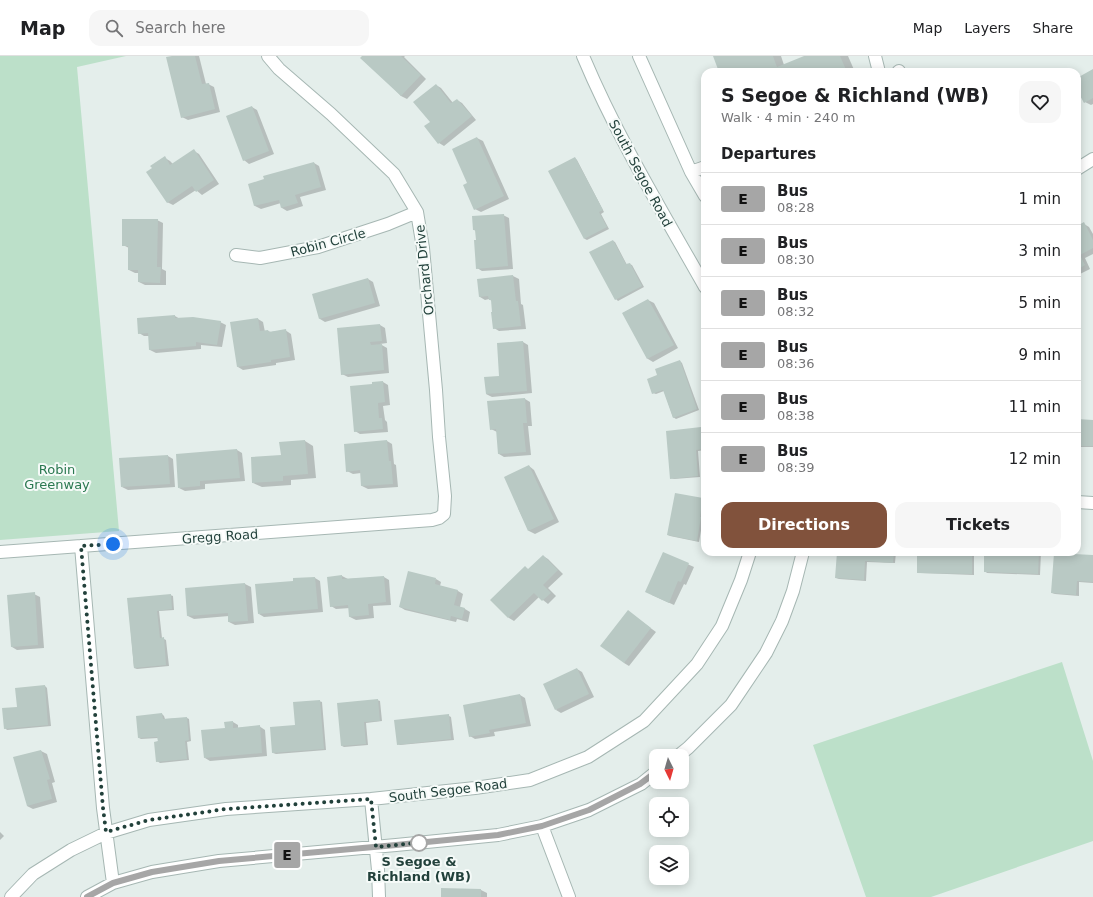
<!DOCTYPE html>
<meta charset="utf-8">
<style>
:root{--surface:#fff;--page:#f6f6f6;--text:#202124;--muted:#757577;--line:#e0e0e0;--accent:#81523c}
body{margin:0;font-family:"DejaVu Sans",sans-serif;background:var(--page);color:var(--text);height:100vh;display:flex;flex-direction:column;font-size:15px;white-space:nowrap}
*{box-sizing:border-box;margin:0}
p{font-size:13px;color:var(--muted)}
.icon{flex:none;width:22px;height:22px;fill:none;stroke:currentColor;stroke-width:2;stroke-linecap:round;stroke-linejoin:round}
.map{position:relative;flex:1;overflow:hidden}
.drawer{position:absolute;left:701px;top:12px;width:380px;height:488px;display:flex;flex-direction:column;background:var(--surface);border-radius:12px;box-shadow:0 2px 10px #0003}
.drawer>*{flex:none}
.badge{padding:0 8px;border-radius:3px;font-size:14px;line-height:26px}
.needle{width:26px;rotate:175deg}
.fabs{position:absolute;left:649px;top:693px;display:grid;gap:8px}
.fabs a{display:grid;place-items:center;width:40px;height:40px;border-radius:8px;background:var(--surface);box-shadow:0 2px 10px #0003;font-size:20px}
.you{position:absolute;width:20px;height:20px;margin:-10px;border:3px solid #fff;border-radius:50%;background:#1a73e8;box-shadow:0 0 0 6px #1a73e833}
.map>.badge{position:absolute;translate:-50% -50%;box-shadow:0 0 0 2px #fff}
h2{padding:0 20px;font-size:15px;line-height:36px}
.round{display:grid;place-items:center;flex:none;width:42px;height:42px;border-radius:12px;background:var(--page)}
.head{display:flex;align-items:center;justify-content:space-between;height:68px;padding:0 20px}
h1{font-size:19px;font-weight:700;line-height:30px}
.button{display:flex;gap:8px;margin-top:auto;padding:8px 20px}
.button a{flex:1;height:46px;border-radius:12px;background:var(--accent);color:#fff;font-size:16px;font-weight:700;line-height:46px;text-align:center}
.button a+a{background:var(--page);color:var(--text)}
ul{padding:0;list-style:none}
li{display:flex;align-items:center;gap:12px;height:52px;padding:0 20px;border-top:1px solid var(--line)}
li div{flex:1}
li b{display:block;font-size:15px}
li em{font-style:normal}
li .badge{min-width:44px;font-weight:700;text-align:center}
header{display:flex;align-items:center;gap:24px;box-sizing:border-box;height:56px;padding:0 20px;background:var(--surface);border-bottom:1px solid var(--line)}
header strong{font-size:19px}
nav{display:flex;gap:22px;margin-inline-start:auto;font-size:14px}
.search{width:280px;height:36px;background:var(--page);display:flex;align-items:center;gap:10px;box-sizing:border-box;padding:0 14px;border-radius:12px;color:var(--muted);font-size:15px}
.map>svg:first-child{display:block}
</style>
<header>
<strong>Map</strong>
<div class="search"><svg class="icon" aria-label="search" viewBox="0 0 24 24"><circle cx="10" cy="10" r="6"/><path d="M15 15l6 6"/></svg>Search here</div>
<nav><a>Map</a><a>Layers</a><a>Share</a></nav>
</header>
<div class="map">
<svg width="1093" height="841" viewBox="0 0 1093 841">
<rect width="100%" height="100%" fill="#e4eeeb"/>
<!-- green -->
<path fill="#bce0c9" d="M0,0H126L77,11L119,475L0,484Z
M1062,606L1093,705V785L931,841H866L813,689Z"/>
<!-- shadow -->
<path fill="#0003" d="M176,0H199L206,28H208L214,31L220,56L188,64L182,61Z
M364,0H405L404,1L426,23L407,43L401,40Z
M714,0H781L784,9L807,0H848L855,16H720Z
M1093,14V48L1091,49L1085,46L1077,32V23Z
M436,29L441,32L453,47L457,44L462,47L476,64L444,90L439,87L431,66Z
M252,51L257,54L274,98L249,108L244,104Z
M477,82L483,85L509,143L481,156L475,153L468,127Z
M194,95L199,98L219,128L202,139L196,134L173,149L167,146L165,102L170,105L173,108Z
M575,102L577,104L604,156L601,158L609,173L587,184L585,183Z
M314,107L319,110L326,134L300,141L303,150L287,155L282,152L281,147L261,153L255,150L249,129Z
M503,159L509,162L513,213L482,215L477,212L476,175L474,174Z
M157,164L163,167L162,213L166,215V229H145L139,226V217H135L129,214V192L123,189Z
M1084,168L1089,171L1093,178V198L1085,202L1090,213L1078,219L1077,171Z
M613,185L615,186L627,209L629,208L632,209L644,231L618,245L616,243Z
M513,220L519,223L521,248L523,249L526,273L499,275L494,272L493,246L489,243L485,244L480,241L478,224Z
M368,223L373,226L380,250L325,266L320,263L313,239Z
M648,244L654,247L678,292L653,306L648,303L623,257Z
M175,260L180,263L220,266L226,269L222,291L201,289V293L156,297L150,294L149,280H144L139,277Z
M258,263L263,266L265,276L268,275L271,276L285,274L291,278L295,304L276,307V309L243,314L238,311Z
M380,269L385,272L387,287L380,288L387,292L389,317L348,321L342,318Z
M523,286L528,289L532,337L492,341L486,338L500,321Z
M680,305L682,307L699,354L676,363L673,361L664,335L656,338L653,337L658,320Z
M383,326L388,329L390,349L383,350L385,364L387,366L388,376L360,378L355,375L373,329Z
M525,343L530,346L532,370H528L531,399L504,401L499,398L497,376L491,373Z
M1077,364L1093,365V391H1077V393Z
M701,372L704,374L705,394L698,395L700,421L674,423L671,422L667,376Z
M305,385L313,390L316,422L291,424V429L262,431L253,427L282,400Z
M387,385L392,388L394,408L396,409L398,431L368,433L362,430L361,417L353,418L347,415Z
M237,394L242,397L245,425L205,428V433L185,435L179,432Z
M168,400L173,403L175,431L128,434L122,431Z
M529,410L534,414L559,466L535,478L529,475L518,452Z
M703,443L705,445L702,462L703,463L699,486L670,480L668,479Z
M838,496H896L895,507L867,506L866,525L839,523L836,522Z
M918,496H974V519L920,517L918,516Z
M985,496H1041L1040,519L987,517L985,515Z
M663,497L694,511L686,529L684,528L674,549L652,539Z
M543,500L548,503L563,518L548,532L556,540L548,548L543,544L539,541L514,565L509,562L492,544L526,512L529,514Z
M1093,500V527L1079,526V540L1055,538L1052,537Z
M342,520L348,523L384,521L389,524L391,549L373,550L374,562L356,564L350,561V552L336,553L331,550Z
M315,522L320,525L323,556L264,561L259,558Z
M436,523L441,526L440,530L458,535L463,538L460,551L465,553L470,556L468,566L457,563L456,566L405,554L400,551Z
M245,528L251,531L254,567L235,569L229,566V560L194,563L188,560L186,533Z
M34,538L40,541L44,592L17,594L12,591Z
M170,539L173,540L174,554L159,555L162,582L166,584L169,610L137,613L134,612L128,543Z
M633,559L656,576L629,610L624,607Z
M577,613L582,616L594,641L561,657L556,654Z
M45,630L47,632L51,670L7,674L5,672L18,652Z
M520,639L525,642L531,670L494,676L495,680L475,683L470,680Z
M377,644L380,645L382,665L366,667L368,689L344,691L342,690Z
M319,645L322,646L326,694L276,698L273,697L296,670Z
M162,658L164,660L165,663L187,662L189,663L191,685L187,686L189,704L160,707L157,705L158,682L141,683L139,682Z
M449,660L451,661L454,684L400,689L398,688Z
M233,666L238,669V672L259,670L265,674L267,700L210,705L205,702L226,673Z
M41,695L47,698L55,726L52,727L57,746L33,753L27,750Z
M0,776L4,780L0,784Z
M442,833L481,834L487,837V841H442Z"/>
<!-- building -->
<path fill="#b9c9c4" d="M172,0H195L202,28L209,27L215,53L181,62L166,1Z
M362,0H401L421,19L401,40L360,2Z
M713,0H773L777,11L804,0H840L847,16H719Z
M1093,13V42L1084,47L1077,34V22Z
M436,28L451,47L457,43L472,60L438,88L424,70L430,66L413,46Z
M252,50L269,95L243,105L226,60Z
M477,81L504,140L474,154L463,129L467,127L452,93Z
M194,93L214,124L196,136L192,130L167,147L146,116L152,112L150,110L165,100L170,109Z
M575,101L603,154L599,156L607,171L584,183L548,115Z
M314,106L321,131L295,139L298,147L281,152L279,144L254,150L248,128L264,123L263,120Z
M504,158L508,210L476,213L474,184H476L475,174H473L472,160Z
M122,163H158L157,211H161L160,227L138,226V214H128V190H122Z
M1084,166L1093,184V192L1080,199L1085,209L1077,214V170Z
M613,184L626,208L630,207L642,230L615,244L589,196Z
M513,219L516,245H518L521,270L493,273L491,256H492L491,244H489L488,240L479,241L477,223Z
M368,222L375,247L319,263L312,238Z
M648,243L674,289L647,303L622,257Z
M175,259V262L193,261L221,265L217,289L196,286V290L149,294L148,277L138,278L137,262Z
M258,262L260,275L268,274L269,276L286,273L290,301L271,304V306L237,311L230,266Z
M380,268L382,285L370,286L371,289L382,288L384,314L341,319L337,272Z
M523,285L527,335L486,338L484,321L499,320L497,287Z
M680,304L697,353L673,362L663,334L652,338L647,323L657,319L655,313Z
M383,325L385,346L378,347L379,362H382L383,373L354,376L350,330L372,328V326Z
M525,342L527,367H523L526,396L498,398L496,373L490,374L487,345Z
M1077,363L1093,364V390H1077Z
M701,371L704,393L696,394L698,420L670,423L666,375Z
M305,384L308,418L283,420V425L252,427L251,401L281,399L279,386Z
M387,384L389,405H391L393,428L361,430L360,414L346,416L344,388Z
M237,393L240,422L200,425V430L178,432L176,398Z
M168,399L170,428L121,431L119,402Z
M529,409L554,463L528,475L504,421Z
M675,437L703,442L700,461H701L697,485L667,479Z
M663,496L689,507L681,526L678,525L669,547L645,536Z
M837,496H894L893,507L865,505L864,524L835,522Z
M917,496H972V518L917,517Z
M984,496H1039L1038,518L984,516Z
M1054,497L1093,499V526L1077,525L1076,539L1051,537Z
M543,499L558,514L543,529L551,537L542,545L534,537L508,562L490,544L525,510L528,513Z
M408,515L436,522L435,528L458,534L454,549L465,552L462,563L451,560L450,564L399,551Z
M342,519V523L384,520L386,546L368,548L369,559L349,561L348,549L330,551L327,521Z
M315,521L318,553L258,558L255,528L293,525V522Z
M245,527L248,565L228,566V557L187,560L185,532Z
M35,536L38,589L11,591L7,539Z
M171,538L172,553L157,555L160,582L164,581L166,609L134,612L127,542Z
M628,554L651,572L624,607L600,590Z
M577,612L589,638L555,654L543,628Z
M45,629L48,669L4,673L2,652L17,651L15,632Z
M520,638L526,667L489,674L490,677L469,681L463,649Z
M378,643L380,665L364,666L366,688L341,690L337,647Z
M320,644L324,693L272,697L270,671L295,669L293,646Z
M162,657L163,663L187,661L189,684L185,685L187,703L156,706L154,686L158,685L157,681L138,682L136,660Z
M449,658L451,683L397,689L394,664Z
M233,665V672L260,669L262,697L204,702L201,674L225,672L224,666Z
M41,694L50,723L47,724L52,743L27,750L13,701Z
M441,832L481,833V841H441Z"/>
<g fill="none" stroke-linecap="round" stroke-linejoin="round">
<defs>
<path id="minor" d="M583,0C617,81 662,155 705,231
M639,0L691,116L705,140
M875,0L879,16
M898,16L899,15
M1077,113L1093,103
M691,116L705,111
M236,199L260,202L318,191L388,168L417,156
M1077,446L1093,447
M81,490L103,752L113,827
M0,496L432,464L439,462L444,458L445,440L439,381L436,334L423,192L417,156L394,118L331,58L279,13L268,0
M678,700L688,692L731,649L766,597L782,565L793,535L803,496
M371,743L378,814L379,841
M542,770L569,841
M11,841L33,818L71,794L106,777L149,764L226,753L371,743L475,732L530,724L588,701L644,665L697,608L722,570L741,524L750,496
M87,841L113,827L152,816L219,805L396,789L498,779L542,770L589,754L641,728L656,716"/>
</defs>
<!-- minor casing -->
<use href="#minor" stroke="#a6b7b3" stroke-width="14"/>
<!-- minor -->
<use href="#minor" stroke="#fff" stroke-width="12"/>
</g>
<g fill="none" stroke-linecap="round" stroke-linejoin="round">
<defs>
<path id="line" d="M87,841L113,827L152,816L219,805L396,789L498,779L542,770L589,754L640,728L656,716"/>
</defs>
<!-- line casing -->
<use href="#line" stroke="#fff" stroke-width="9"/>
<!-- line -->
<use href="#line" stroke="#a6a6a6" stroke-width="6"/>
<!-- walk -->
<path stroke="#22413b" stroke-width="4" stroke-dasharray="0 7.2" d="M113,488L81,490L103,752L106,776L149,764L226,753L371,743L376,791L426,786L419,787"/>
</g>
<!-- markers -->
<circle fill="#fff" stroke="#a6a6a6" stroke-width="2" cx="419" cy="787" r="8"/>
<g text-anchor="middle" stroke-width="4" stroke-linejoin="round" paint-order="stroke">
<!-- street labels -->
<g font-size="13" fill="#22413b" stroke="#f5faf8">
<text transform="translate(641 117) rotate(62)" y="5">South Segoe Road</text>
<text transform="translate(328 186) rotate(-15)" y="5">Robin Circle</text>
<text transform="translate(424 214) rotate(-96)" y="5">Orchard Drive</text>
<text transform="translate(220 480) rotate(-4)" y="5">Gregg Road</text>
<text transform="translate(448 734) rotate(-7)" y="5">South Segoe Road</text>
</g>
<!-- park labels -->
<g font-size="13" fill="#2b7951" stroke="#f5faf8">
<text x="57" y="418">Robin<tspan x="57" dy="15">Greenway</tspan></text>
</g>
<!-- stop labels -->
<g font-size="13" font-weight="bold" fill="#22413b" stroke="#f5faf8">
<text x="419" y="810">S Segoe &amp;<tspan x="419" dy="15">Richland (WB)</tspan></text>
</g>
</g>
</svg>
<div class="fabs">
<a><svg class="needle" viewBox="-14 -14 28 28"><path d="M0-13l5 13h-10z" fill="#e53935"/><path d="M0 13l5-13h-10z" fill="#757577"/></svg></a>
<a><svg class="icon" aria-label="locate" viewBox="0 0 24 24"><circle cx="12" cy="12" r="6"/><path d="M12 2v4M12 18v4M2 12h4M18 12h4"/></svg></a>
<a><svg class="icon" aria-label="layers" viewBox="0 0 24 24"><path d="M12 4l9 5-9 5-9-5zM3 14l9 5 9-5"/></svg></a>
</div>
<div class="you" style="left:113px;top:488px"></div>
<b class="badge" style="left:287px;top:799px;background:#a6a6a6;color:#111">E</b>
<section class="drawer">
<div class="head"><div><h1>S Segoe &amp; Richland (WB)</h1><p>Walk · 4 min · 240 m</p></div><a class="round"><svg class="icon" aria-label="heart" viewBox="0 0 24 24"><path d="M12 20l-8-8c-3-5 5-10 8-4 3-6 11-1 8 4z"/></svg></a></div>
<h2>Departures</h2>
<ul>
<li><span class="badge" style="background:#a6a6a6;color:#111">E</span><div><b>Bus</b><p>08:28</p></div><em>1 min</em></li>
<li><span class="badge" style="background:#a6a6a6;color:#111">E</span><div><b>Bus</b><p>08:30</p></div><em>3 min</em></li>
<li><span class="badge" style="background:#a6a6a6;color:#111">E</span><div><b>Bus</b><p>08:32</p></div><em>5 min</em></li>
<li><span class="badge" style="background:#a6a6a6;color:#111">E</span><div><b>Bus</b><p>08:36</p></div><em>9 min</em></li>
<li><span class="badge" style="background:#a6a6a6;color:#111">E</span><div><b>Bus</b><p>08:38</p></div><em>11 min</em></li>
<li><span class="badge" style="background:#a6a6a6;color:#111">E</span><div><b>Bus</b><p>08:39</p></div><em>12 min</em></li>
</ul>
<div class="button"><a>Directions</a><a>Tickets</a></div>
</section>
</div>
